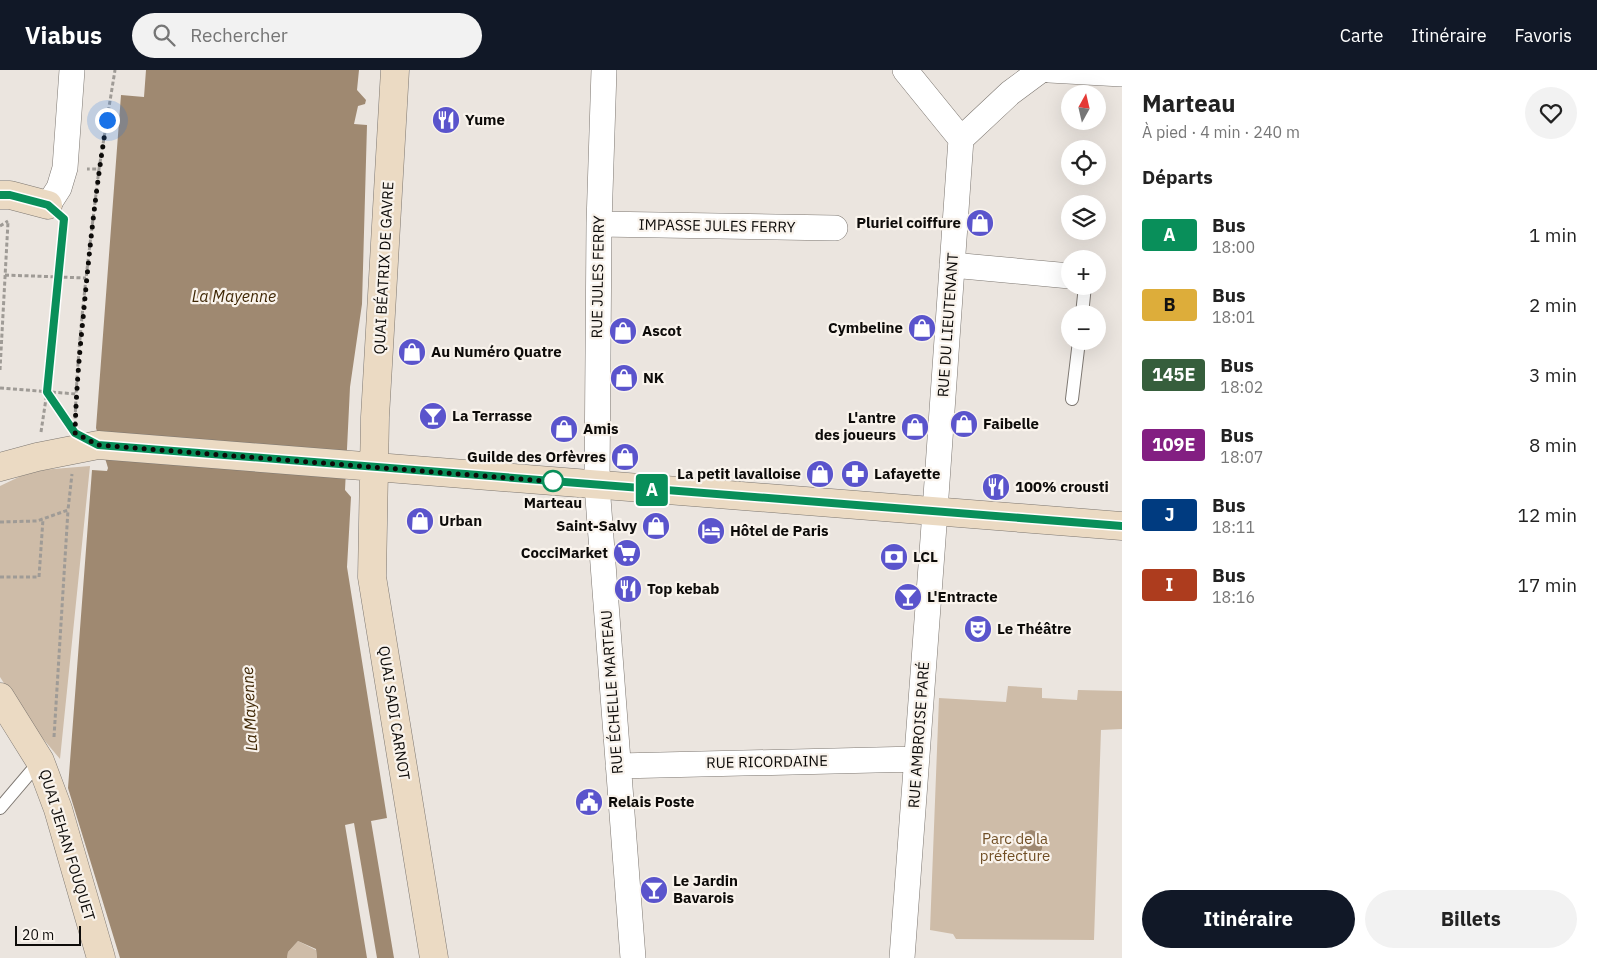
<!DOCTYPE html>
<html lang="fr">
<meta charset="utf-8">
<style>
:root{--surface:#fff;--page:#f2f2f2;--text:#222;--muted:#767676;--accent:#111827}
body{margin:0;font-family:"IBM Plex Sans",sans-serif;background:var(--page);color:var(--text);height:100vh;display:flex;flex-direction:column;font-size:19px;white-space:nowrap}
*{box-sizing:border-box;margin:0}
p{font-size:16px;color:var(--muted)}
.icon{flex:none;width:28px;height:28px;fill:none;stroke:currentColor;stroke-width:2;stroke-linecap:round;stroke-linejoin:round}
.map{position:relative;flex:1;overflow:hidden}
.sheet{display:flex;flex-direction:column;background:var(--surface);width:475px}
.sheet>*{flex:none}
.badge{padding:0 10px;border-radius:4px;font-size:18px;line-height:32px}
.needle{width:32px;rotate:8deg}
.buttons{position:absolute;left:1061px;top:15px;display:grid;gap:10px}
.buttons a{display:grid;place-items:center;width:45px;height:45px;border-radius:50%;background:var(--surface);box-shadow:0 5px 20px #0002;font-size:25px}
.scale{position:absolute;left:15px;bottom:12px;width:66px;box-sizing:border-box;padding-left:5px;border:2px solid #0d0b09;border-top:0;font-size:14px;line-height:18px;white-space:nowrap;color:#0d0b09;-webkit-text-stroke:4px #f9f3ec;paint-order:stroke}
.you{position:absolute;width:25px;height:25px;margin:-12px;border:4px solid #fff;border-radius:50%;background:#1a73e8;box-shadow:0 0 0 8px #1a73e833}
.map>.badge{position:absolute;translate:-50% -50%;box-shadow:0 0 0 2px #fff}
h2{padding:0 20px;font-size:19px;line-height:45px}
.round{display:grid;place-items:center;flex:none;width:52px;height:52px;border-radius:26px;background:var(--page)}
.summary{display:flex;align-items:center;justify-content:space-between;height:85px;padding:0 20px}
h1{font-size:24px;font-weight:700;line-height:38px}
.button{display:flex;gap:10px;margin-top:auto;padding:10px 20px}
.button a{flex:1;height:58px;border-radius:30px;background:var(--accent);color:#fff;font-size:20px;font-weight:700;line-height:58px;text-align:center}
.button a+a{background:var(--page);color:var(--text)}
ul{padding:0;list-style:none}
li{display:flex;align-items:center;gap:15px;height:70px;padding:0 20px}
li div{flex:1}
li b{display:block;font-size:19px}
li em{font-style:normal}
li .badge{min-width:55px;font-weight:700;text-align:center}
header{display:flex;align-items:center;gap:30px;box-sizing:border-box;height:70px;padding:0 25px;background:var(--accent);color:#fff}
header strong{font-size:24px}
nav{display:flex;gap:28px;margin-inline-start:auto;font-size:18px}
.search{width:350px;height:45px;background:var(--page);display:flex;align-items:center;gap:12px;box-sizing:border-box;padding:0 18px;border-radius:28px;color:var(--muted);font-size:19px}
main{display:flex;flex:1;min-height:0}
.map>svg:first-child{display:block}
</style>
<header>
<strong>Viabus</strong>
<div class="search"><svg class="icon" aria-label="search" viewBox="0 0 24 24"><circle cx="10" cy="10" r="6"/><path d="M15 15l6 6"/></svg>Rechercher</div>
<nav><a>Carte</a><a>Itinéraire</a><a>Favoris</a></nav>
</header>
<main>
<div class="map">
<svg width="1122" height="888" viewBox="0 0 1122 888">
<rect width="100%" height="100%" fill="#ebe5df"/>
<!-- green -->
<path fill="#cebca8" d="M90,396L60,689L29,652L0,607V416L21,406L41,400Z
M1008,616L1042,618V628L1077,630L1078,620L1122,621V659L1101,660L1094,870L956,869L953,864L930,860L939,628L1006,632Z
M298,871L316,880L317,888H287L288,882Z"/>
<!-- water -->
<path fill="#9f8971" d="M146,0H359L357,20L366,30L365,34L358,36L354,54L367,55L362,234L350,317L345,420L351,427L347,497L387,748L371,751L394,888H377L354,753L345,755L367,888H317L316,879L298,871L288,882L287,888H120L68,718L92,400L107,401L108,398L96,358L121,25L144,27Z
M1031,760C1047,763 1045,786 1032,792L1024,789C1018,781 1020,772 1024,763Z"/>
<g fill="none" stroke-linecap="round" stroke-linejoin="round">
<defs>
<path id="lane" d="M1082,244L1085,216
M1072,329L1079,271
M0,738L40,691"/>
<path id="street" d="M604,0L599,154L597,415L633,888
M905,0L961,69L1010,23L1041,0
M1049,0L1122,4
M48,135L59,118L65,98L72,0
M599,154L835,158
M952,195L1070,206
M618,696L917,689
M902,888L933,469L961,69"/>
<path id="secondary" d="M395,0L375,347L372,507L434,888
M0,125H10L48,135
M0,397L37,387L98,375L1122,456
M0,627L40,691L58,739L101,888"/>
</defs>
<!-- lane casing -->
<use href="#lane" stroke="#7d7771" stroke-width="14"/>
<!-- street casing -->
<use href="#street" stroke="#7d7771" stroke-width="26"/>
<!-- secondary casing -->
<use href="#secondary" stroke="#7d7771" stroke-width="29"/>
<!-- path -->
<path stroke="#9f9b96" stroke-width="3" stroke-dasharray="4 2.5" stroke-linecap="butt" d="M99,99L115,0
M0,156L8,151
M5,205L86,208
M0,300L8,152
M0,318L76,324
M47,323L69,355
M75,355C77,270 89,184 99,99H87
M41,362L47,322L63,155
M0,452L37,451L68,440L72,404
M0,507H39L43,449
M54,667L68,440"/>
<!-- lane -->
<use href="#lane" stroke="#fff" stroke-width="12"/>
<!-- street -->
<use href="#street" stroke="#fff" stroke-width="25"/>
<!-- secondary -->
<use href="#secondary" stroke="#ebdac3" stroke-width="28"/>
</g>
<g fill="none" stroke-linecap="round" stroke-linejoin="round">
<defs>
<path id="line" d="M0,125H10L48,135L64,149L47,322L75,363L98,375L1122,456"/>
</defs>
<!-- line casing -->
<use href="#line" stroke="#fff" stroke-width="11"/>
<!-- line -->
<use href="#line" stroke="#098f5a" stroke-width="8"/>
<!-- walk -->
<path stroke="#0d0b09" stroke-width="5" stroke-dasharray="0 9" d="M107,50C96,116 89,183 83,249C79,287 76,325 75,363L98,375L559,412L553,411"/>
</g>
<!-- icons -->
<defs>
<symbol id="restaurant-disc" viewBox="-11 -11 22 22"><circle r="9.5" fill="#5a54cc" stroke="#f9f3ec"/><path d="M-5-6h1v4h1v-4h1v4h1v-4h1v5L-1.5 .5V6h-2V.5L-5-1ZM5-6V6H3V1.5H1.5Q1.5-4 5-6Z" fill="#fff"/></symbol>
<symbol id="shop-disc" viewBox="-11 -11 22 22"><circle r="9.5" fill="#5a54cc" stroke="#f9f3ec"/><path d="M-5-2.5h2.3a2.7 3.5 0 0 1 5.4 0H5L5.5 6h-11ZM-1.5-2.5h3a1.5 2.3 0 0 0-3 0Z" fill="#fff"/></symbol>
<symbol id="bar-disc" viewBox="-11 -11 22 22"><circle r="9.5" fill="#5a54cc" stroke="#f9f3ec"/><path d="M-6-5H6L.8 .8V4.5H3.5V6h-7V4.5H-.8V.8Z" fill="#fff"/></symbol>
<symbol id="pharmacy-disc" viewBox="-11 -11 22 22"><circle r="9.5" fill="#5a54cc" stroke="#f9f3ec"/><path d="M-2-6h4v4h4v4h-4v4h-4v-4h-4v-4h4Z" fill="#fff"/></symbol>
<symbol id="hotel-disc" viewBox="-11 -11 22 22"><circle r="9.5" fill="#5a54cc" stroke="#f9f3ec"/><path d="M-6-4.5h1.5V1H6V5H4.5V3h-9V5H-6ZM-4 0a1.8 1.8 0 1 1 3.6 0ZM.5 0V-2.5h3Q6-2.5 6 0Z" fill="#fff"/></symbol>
<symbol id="supermarket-disc" viewBox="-11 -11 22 22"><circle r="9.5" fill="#5a54cc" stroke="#f9f3ec"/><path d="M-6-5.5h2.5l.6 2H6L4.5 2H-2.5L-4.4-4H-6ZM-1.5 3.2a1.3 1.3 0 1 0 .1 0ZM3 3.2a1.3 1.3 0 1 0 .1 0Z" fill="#fff"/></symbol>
<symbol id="bank-disc" viewBox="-11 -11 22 22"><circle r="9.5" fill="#5a54cc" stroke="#f9f3ec"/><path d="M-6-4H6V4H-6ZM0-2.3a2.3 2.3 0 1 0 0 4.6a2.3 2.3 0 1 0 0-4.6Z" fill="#fff"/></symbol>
<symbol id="theatre-disc" viewBox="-11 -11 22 22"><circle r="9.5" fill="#5a54cc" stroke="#f9f3ec"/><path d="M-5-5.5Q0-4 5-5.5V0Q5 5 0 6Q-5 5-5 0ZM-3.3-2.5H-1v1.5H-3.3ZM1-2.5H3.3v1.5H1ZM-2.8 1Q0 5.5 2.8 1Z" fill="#fff"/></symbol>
<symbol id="civic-disc" viewBox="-11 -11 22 22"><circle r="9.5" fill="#5a54cc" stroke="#f9f3ec"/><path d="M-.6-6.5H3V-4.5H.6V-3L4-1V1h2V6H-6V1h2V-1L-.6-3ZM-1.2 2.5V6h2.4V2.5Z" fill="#fff"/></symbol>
</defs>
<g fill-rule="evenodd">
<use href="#restaurant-disc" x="430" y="34" width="32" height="32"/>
<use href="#shop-disc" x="964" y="137" width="32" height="32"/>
<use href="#shop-disc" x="906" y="242" width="32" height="32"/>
<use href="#shop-disc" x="607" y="245" width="32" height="32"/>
<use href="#shop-disc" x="396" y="266" width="32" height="32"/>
<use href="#shop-disc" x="608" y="292" width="32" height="32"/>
<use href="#bar-disc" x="417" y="330" width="32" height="32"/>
<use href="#shop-disc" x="948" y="338" width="32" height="32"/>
<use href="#shop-disc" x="899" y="341" width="32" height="32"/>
<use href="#shop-disc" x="548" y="343" width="32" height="32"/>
<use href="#shop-disc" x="609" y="371" width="32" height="32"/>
<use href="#shop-disc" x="804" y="388" width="32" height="32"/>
<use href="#pharmacy-disc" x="839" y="388" width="32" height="32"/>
<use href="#restaurant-disc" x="980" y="401" width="32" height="32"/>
<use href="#shop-disc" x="404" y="435" width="32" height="32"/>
<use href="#shop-disc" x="640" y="440" width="32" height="32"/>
<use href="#hotel-disc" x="695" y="445" width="32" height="32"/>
<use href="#supermarket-disc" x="611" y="467" width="32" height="32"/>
<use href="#bank-disc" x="878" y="471" width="32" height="32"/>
<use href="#restaurant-disc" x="612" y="503" width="32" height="32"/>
<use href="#bar-disc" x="892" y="511" width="32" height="32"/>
<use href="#theatre-disc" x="962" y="543" width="32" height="32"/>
<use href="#civic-disc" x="573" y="716" width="32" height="32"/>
<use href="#bar-disc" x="638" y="804" width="32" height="32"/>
</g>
<!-- markers -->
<circle fill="#fff" stroke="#098f5a" stroke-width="2.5" cx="553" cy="411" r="10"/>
<g text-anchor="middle" stroke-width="4.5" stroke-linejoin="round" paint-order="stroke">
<!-- poi labels -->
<g font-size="15" font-weight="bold" fill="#0d0b09" stroke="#f9f3ec" text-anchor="start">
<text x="465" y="55">Yume</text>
<text x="961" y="158" text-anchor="end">Pluriel coiffure</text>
<text x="903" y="263" text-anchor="end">Cymbeline</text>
<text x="642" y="266">Ascot</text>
<text x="431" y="287">Au Numéro Quatre</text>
<text x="643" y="313">NK</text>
<text x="452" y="351">La Terrasse</text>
<text x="896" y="353" text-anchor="end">L'antre<tspan x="896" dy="17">des joueurs</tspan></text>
<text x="983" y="359">Faibelle</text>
<text x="583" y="364">Amis</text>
<text x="606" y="392" text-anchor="end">Guilde des Orfèvres</text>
<text x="801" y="409" text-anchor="end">La petit lavalloise</text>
<text x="874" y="409">Lafayette</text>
<text x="1015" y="422">100% crousti</text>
<text x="439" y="456">Urban</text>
<text x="637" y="461" text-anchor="end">Saint-Salvy</text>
<text x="730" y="466">Hôtel de Paris</text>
<text x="608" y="488" text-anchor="end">CocciMarket</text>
<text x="913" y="492">LCL</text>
<text x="647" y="524">Top kebab</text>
<text x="927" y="532">L'Entracte</text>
<text x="997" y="564">Le Théâtre</text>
<text x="608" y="737">Relais Poste</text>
<text x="673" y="816">Le Jardin<tspan x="673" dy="17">Bavarois</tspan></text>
</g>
<!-- street labels -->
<g font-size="15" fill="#0d0b09" stroke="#f9f3ec">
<text transform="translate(717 156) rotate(1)" y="5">IMPASSE JULES FERRY</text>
<text transform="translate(384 198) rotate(-87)" y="5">QUAI BÉATRIX DE GAVRE</text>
<text transform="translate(598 207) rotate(-89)" y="5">RUE JULES FERRY</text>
<text transform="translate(948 255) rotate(-86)" y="5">RUE DU LIEUTENANT</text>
<text transform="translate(612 622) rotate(-94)" y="5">RUE ÉCHELLE MARTEAU</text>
<text transform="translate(394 643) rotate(81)" y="5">QUAI SADI CARNOT</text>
<text transform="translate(919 665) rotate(-86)" y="5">RUE AMBROISE PARÉ</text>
<text transform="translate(767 692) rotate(-1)" y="5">RUE RICORDAINE</text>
<text transform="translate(67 775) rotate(73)" y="5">QUAI JEHAN FOUQUET</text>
</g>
<!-- stop labels -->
<g font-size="15" font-weight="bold" fill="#0d0b09" stroke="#f9f3ec">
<text x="553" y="438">Marteau</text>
</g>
<!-- park labels -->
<g font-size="15" fill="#704e24" stroke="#f9f3ec">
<text x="1015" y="774">Parc de la<tspan x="1015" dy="17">préfecture</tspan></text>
</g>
<!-- water labels -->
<g font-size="16" font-style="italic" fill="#3f2705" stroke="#f9f3ec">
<text x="234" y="232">La Mayenne</text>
<text transform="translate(249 639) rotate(-93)" y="6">La Mayenne</text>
</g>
</g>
</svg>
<div class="buttons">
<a><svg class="needle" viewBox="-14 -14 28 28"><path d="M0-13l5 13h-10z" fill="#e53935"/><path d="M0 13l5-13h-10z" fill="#767676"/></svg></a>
<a><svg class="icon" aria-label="locate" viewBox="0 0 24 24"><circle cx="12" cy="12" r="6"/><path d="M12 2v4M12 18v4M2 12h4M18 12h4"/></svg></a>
<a><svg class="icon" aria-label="layers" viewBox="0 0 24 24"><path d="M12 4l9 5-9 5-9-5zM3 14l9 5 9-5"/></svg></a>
<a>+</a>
<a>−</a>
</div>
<div class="scale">20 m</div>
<div class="you" style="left:107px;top:50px"></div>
<b class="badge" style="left:652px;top:420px;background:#098f5a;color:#fff">A</b>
</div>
<section class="sheet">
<div class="summary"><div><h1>Marteau</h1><p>À pied · 4 min · 240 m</p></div><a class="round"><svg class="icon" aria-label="heart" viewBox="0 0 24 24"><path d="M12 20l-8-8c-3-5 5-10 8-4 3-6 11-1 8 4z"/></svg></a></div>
<h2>Départs</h2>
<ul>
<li><span class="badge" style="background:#098f5a;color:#fff">A</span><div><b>Bus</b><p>18:00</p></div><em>1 min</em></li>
<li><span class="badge" style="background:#ddad3a;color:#111">B</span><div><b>Bus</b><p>18:01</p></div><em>2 min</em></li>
<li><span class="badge" style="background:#365e3c;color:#fff">145E</span><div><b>Bus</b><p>18:02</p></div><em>3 min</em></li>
<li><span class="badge" style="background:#831f82;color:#fff">109E</span><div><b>Bus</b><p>18:07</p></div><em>8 min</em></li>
<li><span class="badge" style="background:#003b80;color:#fff">J</span><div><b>Bus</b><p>18:11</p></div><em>12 min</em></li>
<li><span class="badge" style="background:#ad3c1e;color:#fff">I</span><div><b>Bus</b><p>18:16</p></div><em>17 min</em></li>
</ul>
<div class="button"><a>Itinéraire</a><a>Billets</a></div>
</section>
</main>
